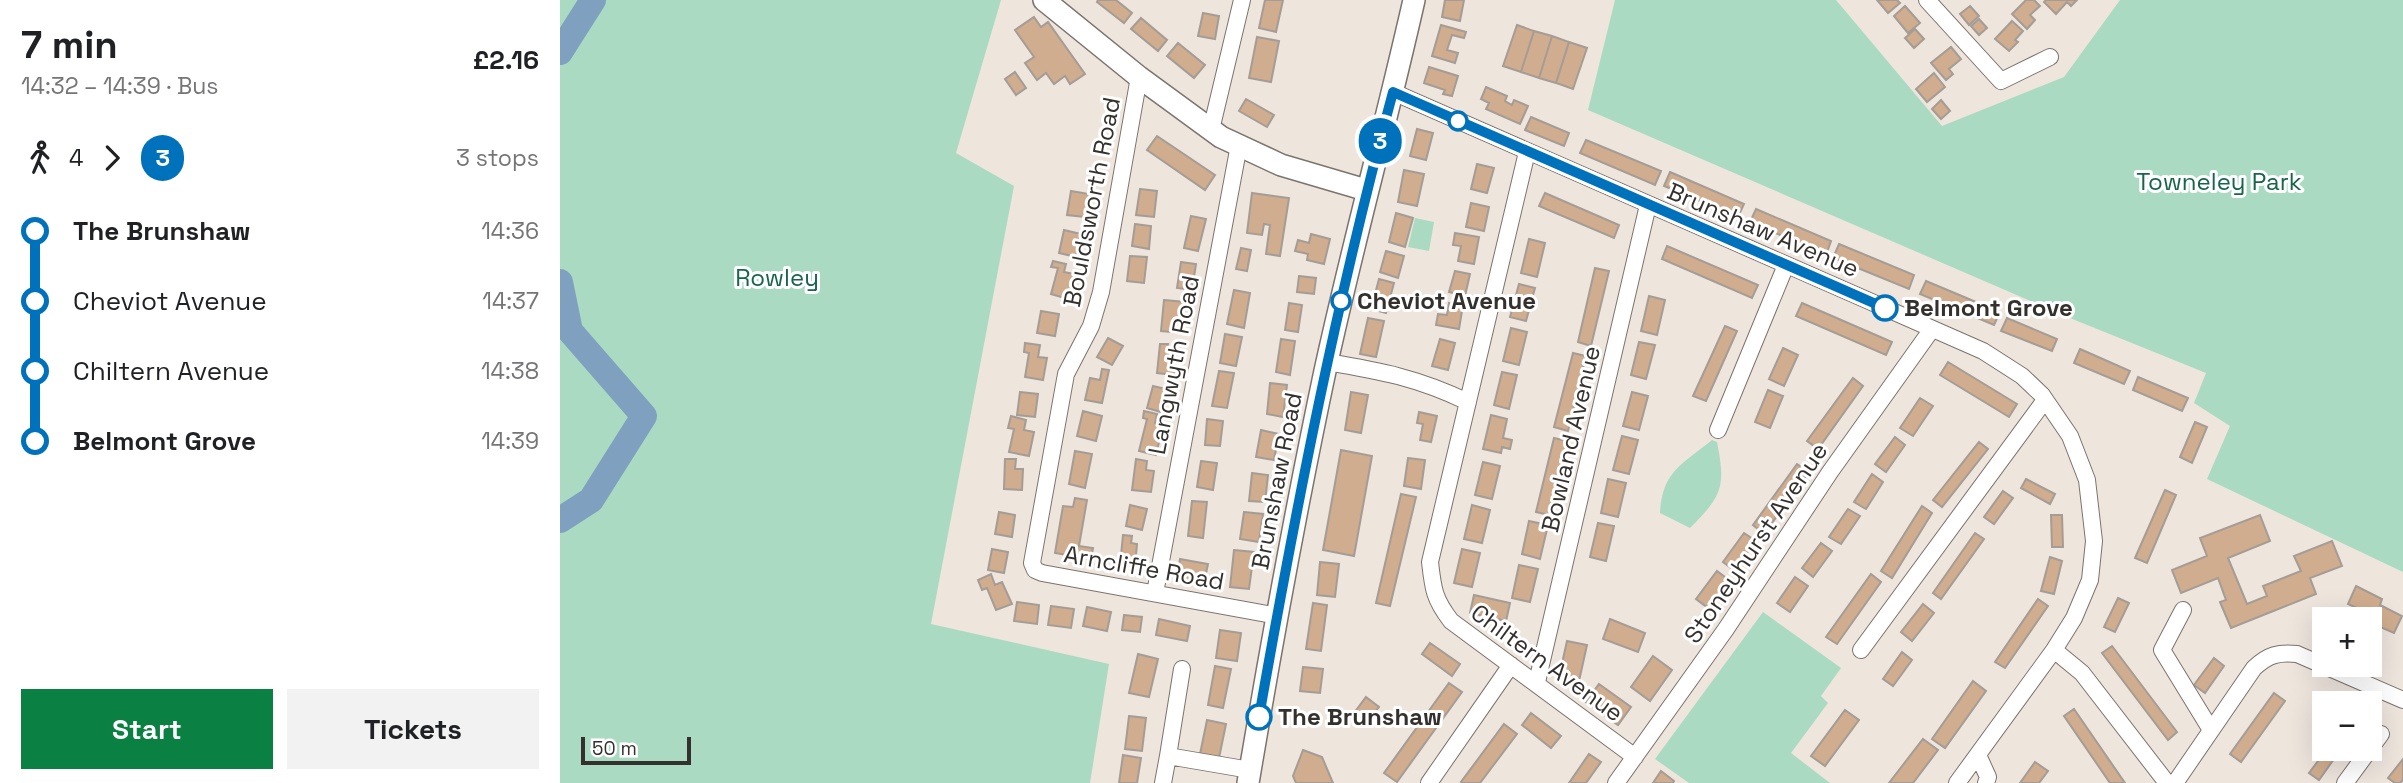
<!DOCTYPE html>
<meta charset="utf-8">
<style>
:root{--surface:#fff;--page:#f2f2f2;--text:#202124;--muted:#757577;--accent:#0b8043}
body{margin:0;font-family:"Space Grotesk",sans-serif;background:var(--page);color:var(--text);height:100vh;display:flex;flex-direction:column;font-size:26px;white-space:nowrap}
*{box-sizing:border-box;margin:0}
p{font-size:23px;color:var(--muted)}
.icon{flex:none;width:38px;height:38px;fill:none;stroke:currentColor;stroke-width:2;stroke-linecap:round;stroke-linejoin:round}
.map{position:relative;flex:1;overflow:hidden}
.panel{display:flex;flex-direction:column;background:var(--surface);width:560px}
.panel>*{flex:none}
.badge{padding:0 14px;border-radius:23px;font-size:24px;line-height:46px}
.tools{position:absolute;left:1752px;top:607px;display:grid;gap:14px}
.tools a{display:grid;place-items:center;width:70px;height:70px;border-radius:0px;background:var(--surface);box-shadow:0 7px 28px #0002;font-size:35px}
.scale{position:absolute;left:21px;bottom:18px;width:110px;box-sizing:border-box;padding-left:7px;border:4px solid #33302d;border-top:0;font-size:19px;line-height:24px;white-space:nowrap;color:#33302d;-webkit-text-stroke:5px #fff;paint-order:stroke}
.map>.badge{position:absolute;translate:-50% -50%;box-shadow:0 0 0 4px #fff}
.legs{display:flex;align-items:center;gap:10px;height:77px;padding:0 21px;font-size:23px}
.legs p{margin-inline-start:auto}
.head{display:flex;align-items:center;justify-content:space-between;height:119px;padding:0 21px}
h1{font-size:38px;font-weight:800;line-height:52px}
.button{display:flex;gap:14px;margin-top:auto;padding:14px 21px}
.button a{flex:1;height:80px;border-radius:0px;background:var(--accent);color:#fff;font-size:28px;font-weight:800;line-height:80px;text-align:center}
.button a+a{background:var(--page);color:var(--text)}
ul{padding:0 21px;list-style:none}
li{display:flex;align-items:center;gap:24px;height:70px;font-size:26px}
li i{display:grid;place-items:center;width:10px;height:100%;margin:0 9px;background:currentColor}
li i::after{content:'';width:18px;height:18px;margin:-9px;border:5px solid;border-radius:50%;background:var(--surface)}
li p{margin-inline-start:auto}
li:first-child i{background:linear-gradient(#0000 50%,currentColor 0)}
li:last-child i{background:linear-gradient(currentColor 50%,#0000 0)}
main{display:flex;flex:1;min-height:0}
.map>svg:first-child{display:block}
</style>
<main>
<section class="panel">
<div class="head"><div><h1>7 min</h1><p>14:32 – 14:39 · Bus</p></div><b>£2.16</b></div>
<div class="legs"><svg class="icon" aria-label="walk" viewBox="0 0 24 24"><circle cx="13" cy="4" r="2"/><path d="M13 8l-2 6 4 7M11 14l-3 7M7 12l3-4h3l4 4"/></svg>4<svg class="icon" aria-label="forward" viewBox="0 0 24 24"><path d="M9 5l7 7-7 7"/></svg><b class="badge" style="background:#0072bc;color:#fff">3</b><p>3 stops</p></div>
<ul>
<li><i style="color:#0072bc"></i><b>The Brunshaw</b><p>14:36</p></li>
<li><i style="color:#0072bc"></i><span>Cheviot Avenue</span><p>14:37</p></li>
<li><i style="color:#0072bc"></i><span>Chiltern Avenue</span><p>14:38</p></li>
<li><i style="color:#0072bc"></i><b>Belmont Grove</b><p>14:39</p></li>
</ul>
<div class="button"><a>Start</a><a>Tickets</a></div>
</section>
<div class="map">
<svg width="1843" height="783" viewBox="0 0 1843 783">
<rect width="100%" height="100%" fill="#eee5dd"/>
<!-- green -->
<path fill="#abdac3" d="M0,0H441L396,153L454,186L371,624L549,664L530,783H0Z
M1055,0H1276L1382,126L1504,77L1560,0H1843V572L1647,479L1670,426L1634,403L1646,373L1510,318L1028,110Z
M855,218L874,222L869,251L848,247Z
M1152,440L1157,442C1166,487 1162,496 1130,528L1100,513C1102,471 1123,464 1152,440Z
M1203,612L1281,668L1261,696L1268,703L1231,753L1270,783H1129L1095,759Z"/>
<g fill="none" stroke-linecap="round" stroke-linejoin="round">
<!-- river -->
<path stroke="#80a0c0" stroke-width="26" d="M0,52L33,0
M0,282L10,331L84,416L31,500L0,520"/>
</g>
<!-- building -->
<path fill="#d0ad8e" stroke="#a49c95" stroke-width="2" d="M538,0H556L572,13L564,23L537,2Z
M705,0H723L716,32L699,28Z
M885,0H904L900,21L882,17Z
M1317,0H1337L1340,3L1328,13Z
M1466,0H1474L1480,6L1470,15L1475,20L1467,29L1452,14Z
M1486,0H1517L1511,6L1507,2L1496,14L1484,2Z
M1345,6L1360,23L1348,33L1334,16Z
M1410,6L1419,16L1409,25L1400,14Z
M643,13L659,16L655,39L638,36Z
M474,17L481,27L488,22L525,74L510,84L505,76L494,84L486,73L477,80L465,63L474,57L455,30Z
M581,18L607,40L598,51L571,29Z
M1419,19L1427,28L1419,35L1411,26Z
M1452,21L1463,31L1455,40L1458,42L1449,51L1435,39Z
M881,25L906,32L904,38L892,35L887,50L898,53L895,63L872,56Z
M957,25L974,31L961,72L943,66Z
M1355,29L1364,39L1354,48L1345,38Z
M974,31L992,36L979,78L961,72Z
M992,36L1009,42L996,83L979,78Z
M697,37L719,41L711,82L689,78Z
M1009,42L1027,48L1013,89L996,83Z
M618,43L645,65L634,78L607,56Z
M1391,47L1401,59L1389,69L1393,74L1386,80L1371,63Z
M869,67L898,76L892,96L883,94L885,90L864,83Z
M455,72L466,88L456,95L445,79Z
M1374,73L1385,87L1367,102L1356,89Z
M926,87L947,96L945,101L952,105L954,100L968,106L960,124L926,109L929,103L921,99Z
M686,99L714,115L707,127L679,111Z
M1381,100L1390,111L1381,119L1372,109Z
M971,117L1009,133L1004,146L965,130Z
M857,129L873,133L866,160L850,156Z
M597,136L655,175L645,190L587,150Z
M1026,140L1101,171L1095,185L1020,153Z
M917,164L934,168L927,193L911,189Z
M844,170L864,174L857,206L838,202Z
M1110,172L1184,204L1178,217L1104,186Z
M580,189L597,191L594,217L576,215Z
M511,191L529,194L525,217L507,215Z
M692,193L729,198L720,256L706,254L710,225L704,224L702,235L687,233Z
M985,193L1059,225L1054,238L979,206Z
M911,203L929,207L924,231L906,227Z
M1196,209L1271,241L1266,255L1190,222Z
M836,213L853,218L845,247L829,242Z
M631,216L646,219L638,251L624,248Z
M575,224L591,226L589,249L572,246Z
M504,230L521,234L516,257L499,253Z
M895,233L919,237L914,264L898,261L901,246L893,245Z
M751,234L770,239L764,264L747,260L748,254L735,251L738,240L749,243Z
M969,239L985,243L977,277L961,273Z
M1279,244L1354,275L1349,289L1273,258Z
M1107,246L1198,285L1192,298L1102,259Z
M681,248L691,250L687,271L676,269Z
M826,251L844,256L838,278L820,272Z
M570,256L587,257L584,283L567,281Z
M493,261L506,264L504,272L514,274L508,299L491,294L498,268L491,267Z
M621,262L636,264L632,290L617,288Z
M1035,268L1049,271L1031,346L1018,342Z
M895,271L910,274L905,296L889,292Z
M739,276L756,278L754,294L737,292Z
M819,279L834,283L826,313L811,309Z
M1366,281L1440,312L1434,325L1360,294Z
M959,284L975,288L966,321L950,317Z
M674,290L690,293L684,328L667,324Z
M1089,296L1105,300L1097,335L1081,331Z
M604,300L625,302L622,333L601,331Z
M729,303L742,305L738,332L725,330Z
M889,303L903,305L899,329L876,325L878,314L887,315Z
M1242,303L1332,342L1326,355L1236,316Z
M481,311L499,314L495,336L477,333Z
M808,318L824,321L816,357L800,354Z
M1447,318L1497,339L1492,351L1441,331Z
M1165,326L1177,331L1146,401L1133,396Z
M951,328L967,332L959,365L943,361Z
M665,334L682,337L676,366L660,363Z
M548,338L563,346L552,365L537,357Z
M721,339L735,341L730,375L716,372Z
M880,339L895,343L888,370L872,366Z
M1079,342L1095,345L1086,379L1071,375Z
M465,343L480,345L478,357L487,358L483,380L465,377L469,353L464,352Z
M600,344H608L607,352L616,353L614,375L597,373Z
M1223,348L1238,355L1224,386L1209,379Z
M1520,349L1570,371L1564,384L1514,363Z
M1013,353L1026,356L1008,431L994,427Z
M1388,362L1457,404L1449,417L1380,375Z
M542,369L549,370L542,403L525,400L530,378L540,380Z
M659,371L674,373L667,408L652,406Z
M942,372L957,375L949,409L934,405Z
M1578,377L1628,398L1622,411L1573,390Z
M1293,378L1303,386L1258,449L1247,441Z
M710,383L727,385L723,417L707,414Z
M593,386L610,390L604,413L587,408Z
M1208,390L1223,396L1210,428L1195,422Z
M460,392L478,394L475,417L457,415Z
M791,392L808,395L801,433L785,430Z
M1072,392L1088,396L1079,430L1063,426Z
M1360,398L1373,406L1353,436L1340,428Z
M523,411L542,416L536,441L517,436Z
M584,411L597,414L595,423L603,425L596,455L579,451L587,419L583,418Z
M859,412L877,416L871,442L860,440L863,424L857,423Z
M931,415L947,419L943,438L952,440L950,449L942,447L941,453L923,449Z
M451,416L466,420L464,430L474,432L469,456L449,452L454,429L448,428Z
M647,419L663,421L660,446L645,445Z
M1635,422L1647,427L1632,463L1620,457Z
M701,430L719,434L714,460L696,457Z
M1062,436L1078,440L1069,474L1053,470Z
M1335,437L1345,445L1326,472L1315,464Z
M994,438L1007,441L989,515L976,512Z
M1419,442L1428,449L1382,507L1373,500Z
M781,450L812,456L794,556L763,550Z
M515,451L532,454L525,488L509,484Z
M848,458L865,460L861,489L844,486Z
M445,459H456L455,469H463L462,490L444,489Z
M576,459L587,461L586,470L594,471L591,492L572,490Z
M641,461L657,463L653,490L637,487Z
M923,462L940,466L932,499L915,495Z
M1237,464L1249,472L1204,534L1193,525Z
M692,473L708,475L705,502L689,501Z
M1312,474L1323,482L1306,509L1294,502Z
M1048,479L1066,483L1058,517L1041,513Z
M1466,479L1495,494L1490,504L1461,488Z
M1605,490L1616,495L1587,563L1575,558Z
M1443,491L1453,498L1434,524L1424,517Z
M841,494L856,497L830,606L816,603Z
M515,498L527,500L519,546L533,548L531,559L495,553L503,506L513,507Z
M632,501L647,502L643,538L628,536Z
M570,505L587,509L582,530L566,526Z
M912,505L930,510L922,543L904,539Z
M1362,506L1372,513L1332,578L1321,571Z
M1288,509L1300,516L1281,544L1269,537Z
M439,512L455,515L452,537L435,534Z
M684,512L703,514L699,542L680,539Z
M1491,515H1502L1503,547H1492Z
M1700,515L1710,541L1668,558L1687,604L1707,596L1703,586L1741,571L1734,556L1772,541L1782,566L1750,578L1756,594L1671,628L1660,602L1666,600L1658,578L1621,593L1612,570L1647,556L1640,538Z
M969,521L988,525L980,559L962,554Z
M1038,523L1054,526L1046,561L1030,557Z
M1184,533L1196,541L1174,570L1163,562Z
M1415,533L1424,539L1381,599L1373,593Z
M563,535L572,536L571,543L577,544L575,566L560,565Z
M1261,543L1272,551L1253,577L1242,568Z
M432,549L448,552L444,573L428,570Z
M902,549L920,553L912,587L894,583Z
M674,550L694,552L689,589L670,587Z
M1490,557L1502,561L1494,594L1481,591Z
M620,559L648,564L644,583L617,578Z
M760,562L779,564L775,597L757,595Z
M959,565L978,569L970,602L952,598Z
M1157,571L1169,580L1148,608L1136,599Z
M431,574L435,585L442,582L452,604L436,610L427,588L422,590L418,580Z
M1311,574L1321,582L1277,644L1266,637Z
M1235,577L1248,586L1230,612L1217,603Z
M1796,586L1822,599L1820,605L1842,616L1834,633L1811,623L1814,616L1788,604Z
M914,595L950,603L946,621L910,613Z
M1558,598L1569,603L1555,632L1544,627Z
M1478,599L1488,606L1445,668L1435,662Z
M457,602L479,605L477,624L454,621Z
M753,603L767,605L761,651L746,649Z
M1363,604L1374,613L1352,641L1341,632Z
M491,606L514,609L511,628L488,625Z
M527,607L551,612L547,631L523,626Z
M564,615L582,617L580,632L562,630Z
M599,619L630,626L627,641L596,635Z
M1050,619L1085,633L1078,652L1043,639Z
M660,630L681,633L677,661L656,658Z
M1007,641L1027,645L1019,681L999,677Z
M870,643L900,664L892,676L862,654Z
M1552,646L1617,732L1608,740L1542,653Z
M1342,652L1352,660L1333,686L1323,679Z
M578,654L598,659L589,697L569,693Z
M1093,656L1112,670L1090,701L1071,687Z
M1654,658L1664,666L1645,693L1634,685Z
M655,666L671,669L663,708L648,705Z
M743,667L763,669L760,693L740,691Z
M1413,681L1426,691L1385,748L1372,739Z
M889,683L902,692L837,782L824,773Z
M1039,684L1071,707L1058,725L1026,702Z
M1714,693L1725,701L1681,762L1670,754Z
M806,697L819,707L806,723L794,713Z
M1514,709L1565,783H1550L1504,716Z
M1285,710L1299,720L1265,766L1251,756Z
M971,713L1001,736L991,748L962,725Z
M569,716L586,718L582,751L565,749Z
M647,720L666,724L659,758L640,754Z
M944,724L957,734L920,783H902L901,782Z
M1363,739L1378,750L1353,783H1329Z
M1767,749H1775L1779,752L1759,780L1749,773Z
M743,750L762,757L773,783H736L733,776Z
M1029,754L1041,762L1026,783H1009Z
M563,755L581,758L577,783H559Z
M1843,759V780L1840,783H1835L1828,778Z
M1475,762L1488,771L1479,783H1460Z
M1101,771L1114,781L1113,783H1093Z"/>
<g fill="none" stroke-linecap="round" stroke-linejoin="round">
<defs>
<path id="minor" d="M1367,0L1441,81L1490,57
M579,77L541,292L531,326L506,374L472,563L475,570L482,573L718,616
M833,92L1423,351L1462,376L1482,395L1510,436L1527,480L1534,541L1530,580L1514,618L1494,650L1397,783
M651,130L682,0
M967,152L870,562C873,589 874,599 891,621L1075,757
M767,362C821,371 858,378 908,402
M1158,430L1226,265
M595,593L679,145
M1623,610L1602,650L1651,730
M1301,650L1485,400
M1494,650L1522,673L1607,783
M622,669L608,756L690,770
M977,682L1088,205
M1418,755L1428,777L1426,783
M603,783L608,756
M869,783L951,665
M1056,783L1166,629L1270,472L1372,329
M1615,783L1694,668C1708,655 1718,652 1737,654L1843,700
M1785,783L1821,734"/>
<path id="tertiary" d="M484,0L579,77L661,137L721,165L806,190
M688,783C711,646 736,508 765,371C792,247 826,124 854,0"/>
</defs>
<!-- minor casing -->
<use href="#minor" stroke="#7b736d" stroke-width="18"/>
<!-- tertiary casing -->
<use href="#tertiary" stroke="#7b736d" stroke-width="24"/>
<!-- minor -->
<use href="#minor" stroke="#fff" stroke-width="16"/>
<!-- tertiary -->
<use href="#tertiary" stroke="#fff" stroke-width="21"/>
</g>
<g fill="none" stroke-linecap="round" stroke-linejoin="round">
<defs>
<path id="line-1" d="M699,717C736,507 777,298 833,92L1325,308"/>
</defs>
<!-- line-1 casing -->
<use href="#line-1" stroke="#fff" stroke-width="16"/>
<!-- line-1 -->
<use href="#line-1" stroke="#0072bc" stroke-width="10"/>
</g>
<!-- markers -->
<g fill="#fff" stroke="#0072bc" stroke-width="3.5">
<circle cx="898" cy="121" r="9"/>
<circle cx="781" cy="301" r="9"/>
<circle cx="1325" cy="308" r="12"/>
<circle cx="699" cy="717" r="12"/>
</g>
<g text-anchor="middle" stroke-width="6" stroke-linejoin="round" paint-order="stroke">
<!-- park labels -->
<g font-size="24" fill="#176649" stroke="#fff">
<text x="1659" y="190">Towneley Park</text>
<text x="217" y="286">Rowley</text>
</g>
<!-- street labels -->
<g font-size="24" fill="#33302d" stroke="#fff">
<text transform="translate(532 202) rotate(-79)" y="8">Bouldsworth Road</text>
<text transform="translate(1203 230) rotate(23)" y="8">Brunshaw Avenue</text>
<text transform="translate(614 365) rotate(-79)" y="8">Langwyth Road</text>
<text transform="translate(1011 439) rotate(-77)" y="8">Bowland Avenue</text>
<text transform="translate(717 481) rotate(-79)" y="8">Brunshaw Road</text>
<text transform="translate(1196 543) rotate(-56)" y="8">Stoneyhurst Avenue</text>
<text transform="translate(584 568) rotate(10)" y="8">Arncliffe Road</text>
<text transform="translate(987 663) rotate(36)" y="8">Chiltern Avenue</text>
</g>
<!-- stop labels -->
<g font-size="24" font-weight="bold" fill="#33302d" stroke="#fff" text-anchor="start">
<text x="797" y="309">Cheviot Avenue</text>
<text x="1344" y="316">Belmont Grove</text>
<text x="718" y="725">The Brunshaw</text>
</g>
</g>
</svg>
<div class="tools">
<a>+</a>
<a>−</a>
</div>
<div class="scale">50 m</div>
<b class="badge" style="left:820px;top:141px;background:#0072bc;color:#fff">3</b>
</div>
</main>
